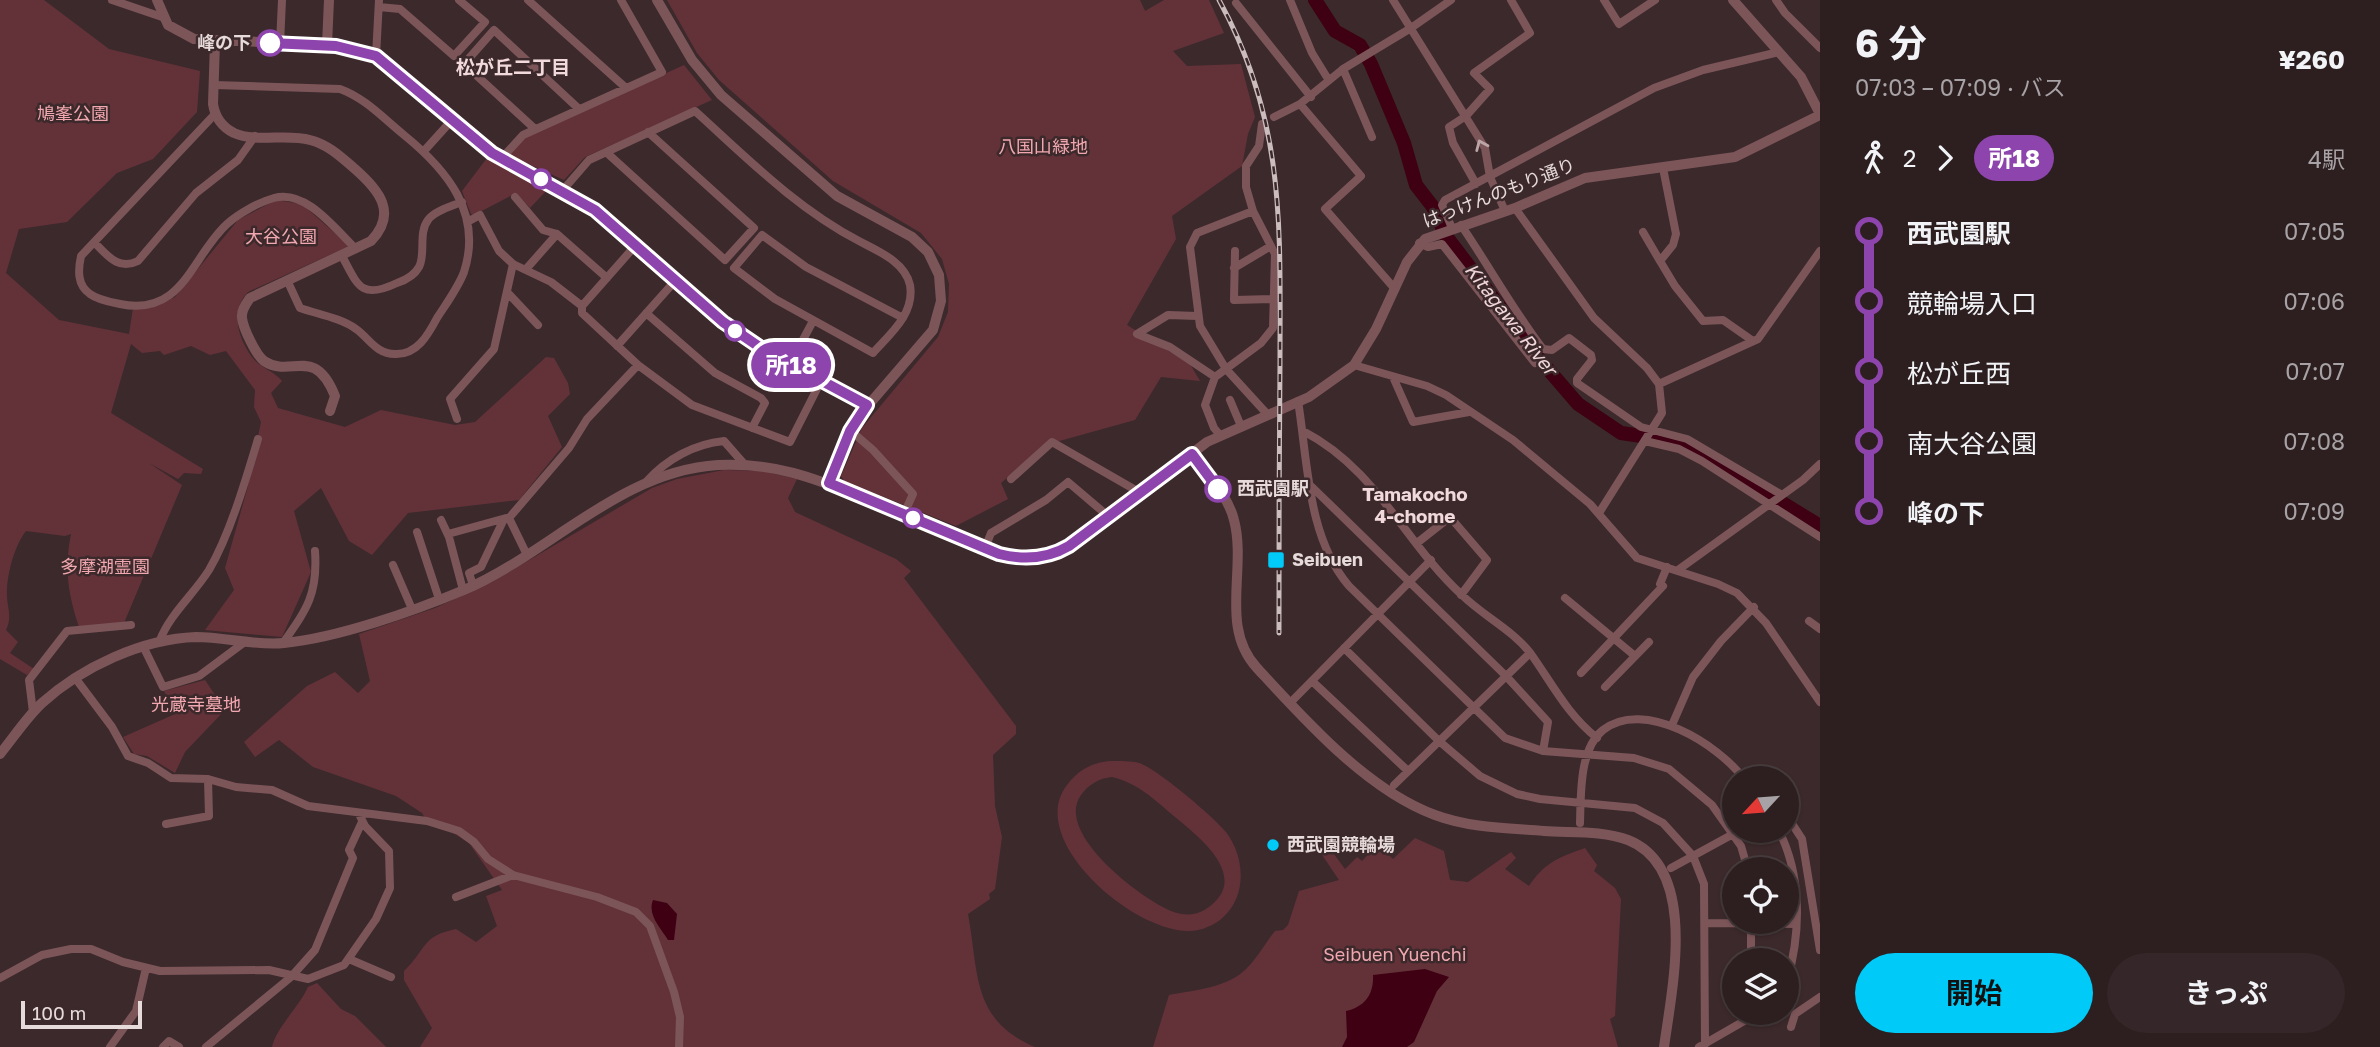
<!DOCTYPE html>
<html lang="ja">
<meta charset="utf-8">
<style>
:root{--surface:#2d1f20;--page:#352729;--text:#f1f3f6;--muted:#a7a2a5;--line:#483d3e;--accent:#00cbf8}
body{margin:0;font-family:"Golos Text","Noto Sans JP",sans-serif;background:var(--page);color:var(--text);height:100vh;display:flex;flex-direction:column;font-size:26px;white-space:nowrap}
*{box-sizing:border-box;margin:0}
p{font-size:23px;color:var(--muted)}
.icon{flex:none;width:38px;height:38px;fill:none;stroke:currentColor;stroke-width:2;stroke-linecap:round;stroke-linejoin:round}
.map{position:relative;flex:1;overflow:hidden}
.side{display:flex;flex-direction:column;background:var(--surface);width:560px}
.side>*{flex:none}
.badge{padding:0 14px;border-radius:23px;font-size:24px;line-height:46px}
.needle{width:46px;rotate:244deg}
.fabs{position:absolute;left:1722px;top:766px;display:grid;gap:14px}
.fabs a{display:grid;place-items:center;width:77px;height:77px;border-radius:50%;background:var(--surface);box-shadow:0 2px 5px #0004,0 0 0 2px var(--line);font-size:35px}
.scale{position:absolute;left:21px;bottom:18px;width:121px;box-sizing:border-box;padding-left:7px;border:4px solid #e7dadb;border-top:0;font-size:19px;line-height:24px;white-space:nowrap;color:#e7dadb;-webkit-text-stroke:5px #3c292b;paint-order:stroke}
.map>.badge{position:absolute;translate:-50% -50%;box-shadow:0 0 0 4px #fff}
.legs{display:flex;align-items:center;gap:10px;height:77px;padding:0 35px;font-size:23px}
.legs p{margin-inline-start:auto}
.summary{display:flex;align-items:center;justify-content:space-between;height:119px;padding:0 35px}
h1{font-size:38px;font-weight:700;line-height:52px}
.action{display:flex;gap:14px;margin-top:auto;padding:14px 35px}
.action a{flex:1;height:80px;border-radius:42px;background:var(--accent);color:#111;font-size:28px;font-weight:700;line-height:80px;text-align:center}
.action a+a{background:var(--page);color:var(--text)}
ul{padding:0 35px;list-style:none}
li{display:flex;align-items:center;gap:24px;height:70px;font-size:26px}
li i{display:grid;place-items:center;width:10px;height:100%;margin:0 9px;background:currentColor}
li i::after{content:'';width:18px;height:18px;margin:-9px;border:5px solid;border-radius:50%;background:var(--surface)}
li p{margin-inline-start:auto}
li:first-child i{background:linear-gradient(#0000 50%,currentColor 0)}
li:last-child i{background:linear-gradient(currentColor 50%,#0000 0)}
main{display:flex;flex:1;min-height:0}
.map>svg:first-child{display:block}
</style>
<main>
<div class="map">
<svg width="1820" height="1047" viewBox="0 0 1820 1047">
<rect width="100%" height="100%" fill="#3c292b"/>
<!-- green -->
<path fill="#633239" fill-rule="evenodd" d="M0,0H44L109,49L200,71L197,112L153,159L117,173L67,222L19,229L6,273L59,320L129,334L133,308H150L175,297L238,220L276,200L302,204L347,244V247L248,292C230,311 238,338 252,357C259,367 274,371 282,381L271,393L278,408L345,427L381,410L455,425L475,422L546,357L554,358L568,383L570,394L548,416L562,447L519,500L408,513L372,555L349,541L321,488L294,511L311,572L282,637L205,630L234,590L225,568L248,486L261,422L254,407L255,390L226,351L210,355L191,346L164,355L160,351L142,353L131,344L111,413L203,469L201,474L184,473L178,479L149,463L182,485L124,623L79,627C68,594 64,568 71,534L65,536L26,531C14,546 6,577 7,597C8,611 12,617 6,630L18,642L10,653L34,669L27,675L0,659Z
M667,0H1140L1145,11L1164,0H1209L1224,33L1173,51L1187,66L1241,64L1255,117L1248,134L1242,166L1172,216L1176,239L1127,325L1190,364L1200,381L1161,377L1135,420L1045,445L1001,483L1008,499L956,526L844,481L841,476L862,428L938,337L948,312L949,284L942,259L921,233L833,181L719,80L697,53Z
M684,65L712,100L585,157L564,180L508,155L526,137Z
M487,158L547,190L530,208L516,193L474,215L471,214L462,191Z
M724,470L763,471L797,479L788,498L795,512L896,559L911,571L904,578L1016,726V734L993,755L995,806L1002,837L995,889L989,894L990,899L968,914C979,973 971,1020 1035,1047H420L432,1028L404,980V971C427,949 421,936 456,929L476,942L497,926L486,896L502,890L469,843L442,826L427,821L422,813L396,796L313,767L279,740L255,757L244,742L307,686L335,672L358,693L370,681L359,634L435,608L492,582L652,488L677,479Z
M205,680L225,710L185,752L175,773L147,756L134,754L123,737L175,714L164,691Z
M1112,761C1120,761 1131,761 1139,763C1156,768 1214,817 1226,832C1252,867 1244,919 1198,930C1144,942 1023,842 1067,785C1079,769 1093,762 1112,761ZM1112,777C1138,783 1155,800 1175,817C1199,837 1253,878 1206,909C1195,916 1183,916 1171,911C1140,898 1054,833 1081,795C1088,785 1099,778 1112,777Z
M1320,835L1345,869L1357,857L1362,861L1377,845L1393,859L1415,838L1444,851L1450,880L1468,882L1511,852L1516,858L1505,869L1529,886C1544,863 1559,857 1585,848L1597,865L1594,871L1615,888L1621,899L1615,1016L1610,1019L1618,1047H1153L1169,995C1195,990 1229,988 1248,967C1258,957 1266,942 1275,931L1283,930L1288,925L1299,891L1339,880L1314,843Z
M317,983L341,1009L355,1016L386,1047H272C276,1028 299,1007 308,987Z"/>
<!-- water -->
<path fill="#3e0012" d="M653,900L667,903L677,914L674,940H668C661,928 647,915 653,900Z
M1425,969L1449,977L1437,991L1414,1042L1407,1047H1342L1347,1037L1346,1011C1365,1007 1374,994 1373,975Z"/>
<g fill="none" stroke-linecap="round" stroke-linejoin="round">
<!-- river -->
<path stroke="#3e0012" stroke-width="14" d="M1315,0L1335,31L1360,45L1371,64L1404,143L1416,185L1433,207L1446,236L1541,361L1578,404L1621,433L1683,442L1820,526"/>
<!-- minor -->
<path stroke="#7c5559" stroke-width="8" d="M112,0L162,17
M528,0L626,88
M1290,0L1312,53L1328,79
M1393,0L1485,148L1490,177L1505,211
M1604,0L1619,24L1655,0
M1776,0L1785,13L1820,48
M1236,3L1311,97
M379,7L400,9L454,56L485,22L459,0
M280,44L282,0
M376,56L379,0
M1343,69L1372,137
M214,85L340,89C365,98 383,118 404,135C447,170 483,213 464,272C458,288 446,304 437,318C428,335 417,355 395,354C376,354 369,338 356,329C341,318 317,314 300,308L287,280
M1300,104L1343,69L1411,28L1451,0
M215,114L81,256C78,270 77,285 90,294C98,300 110,302 120,304C183,317 191,257 227,224C238,214 259,202 274,198C306,189 335,229 356,249
M1274,117L1300,104L1361,176L1325,209L1395,289
M535,129L464,64L494,30L579,109
M424,151L452,120
M606,152L725,260L754,228L648,132
M501,159L523,135L662,72L621,0
M1663,168L1676,234L1673,245L1660,261L1675,286L1703,321L1723,320L1753,341
M1476,184L1453,143L1449,127L1466,116L1490,89L1474,73L1530,33L1511,0
M563,190L589,160L695,111C747,158 796,208 859,241C878,251 905,262 910,285C915,314 890,334 873,353L775,299L734,268L762,235L806,267L903,318
M515,197L543,230L557,234L607,278
M1515,208L1594,318L1647,368L1659,384L1662,413L1599,513
M1253,211L1197,233L1190,247L1200,326L1226,369L1268,415
M469,221L480,215L499,251L513,264L551,282L582,306V313L638,365L692,405L790,442L821,381
M1461,225C1489,266 1513,310 1543,349L1552,350L1569,338L1591,355L1592,360L1577,379V383L1641,427L1687,439L1782,495
M1452,228L1442,205L1445,200L1654,88L1703,70L1779,52
M1643,232L1660,261
M94,242C107,255 118,271 138,261L196,193L238,160L255,136
M1419,243L1428,247L1442,244L1535,363
M1235,251L1234,300L1275,299
M342,256C358,286 361,300 397,283C406,280 414,276 419,267C426,254 418,233 428,220C434,211 452,206 462,202
M527,268L557,234
M1234,268L1271,246
M507,292L538,325
M582,306L635,246
M646,313L715,373L761,398L765,403L752,428
M1197,316L1168,315L1137,334L1170,347L1215,377
M617,346L675,281
M790,364L813,321
M1354,365L1427,386L1446,395L1513,440L1590,504L1637,558L1718,584L1737,593L1766,623L1820,702
M1393,377L1413,422L1469,412
M1659,384L1758,339L1820,251
M1230,400L1241,426
M1298,401C1308,462 1307,537 1349,586L1505,738L1543,751L1634,758L1669,769L1712,805L1741,846L1748,870
M457,419L450,399L494,349L513,264
M851,431L873,450L913,494L904,514
M1303,431C1378,470 1403,541 1462,595C1483,616 1513,630 1531,654C1553,685 1567,714 1597,738
M1220,435L1214,428L1205,405L1215,377L1261,343L1273,328L1275,254L1253,211L1246,187V166L1259,146L1262,124
M1645,441L1679,449L1702,461L1820,537
M1011,479L1052,442L1139,492
M647,481C667,459 694,444 724,441L745,465
M1312,487L1506,676L1548,722L1543,751
M441,520L449,537L463,590
M417,532L439,599
M448,534L506,518
M1417,543L1450,517L1487,560L1461,595
M985,548L991,533L1046,500L1068,482L1108,516
M527,555L509,518L569,448L587,419L638,365
M393,565L412,609
M1678,570L1803,480L1820,464
M473,585L469,573L481,567L504,519
M1565,598L1635,656
M1809,621L1820,629
M160,640C170,614 194,594 209,570C230,534 246,479 258,439
M283,643C307,609 318,594 315,551
M143,646L163,687L199,676L246,641
M1344,648L1439,741L1480,776L1517,794L1540,799L1635,808L1663,823L1693,856L1704,884L1705,1044
M1581,673L1663,586L1660,584L1667,567
M76,679L112,727L128,756L148,763L171,778L208,779L236,787L272,790L308,806L427,821L459,831L474,842L488,859L513,875L597,897L636,912L650,926L674,992L680,1017L679,1047
M1312,681L1408,771
M1605,687L1649,642
M1291,702L1431,560
M33,712L29,680L67,631L131,625
M1672,725L1693,677L1721,641L1754,607
M1394,785L1530,653
M1787,816L1802,839L1820,950
M1580,823C1581,795 1579,749 1603,730C1644,698 1718,744 1744,779
M166,824L209,816L208,779
M1779,831C1802,876 1801,933 1787,981
M1671,868L1735,833
M456,897L513,875
M1705,923L1796,924
M349,959L391,977
M1751,961V922
M0,978L42,955L71,949H91L123,962L160,971L269,970L308,979L344,965L376,919L390,888L389,851L365,826L359,814
M1791,1027L1795,1014L1820,997
M110,1047L136,1011L146,968
M163,1047L169,1041L179,1047
M206,1047L291,977L315,950L353,858L349,850L362,822
M1699,1047L1758,1013"/>
<!-- tertiary -->
<path stroke="#7c5559" stroke-width="10" d="M157,0L168,25L194,39L327,45L356,49L376,56L492,153L595,210L723,322L764,350L867,405
M657,0L692,60L721,95L837,196L912,237L928,252L939,275L941,301L933,330L859,416L829,483
M1733,0L1801,77L1820,114
M215,42L213,104C215,117 222,127 234,133C257,143 286,133 310,140C329,145 341,157 355,169C379,190 398,213 371,241L250,298C246,304 241,310 242,318C243,328 256,355 264,361C291,379 314,344 335,396L330,411
M327,45L329,0
M1192,454C1207,475 1228,495 1234,520C1247,569 1219,627 1257,668C1305,720 1367,790 1435,815C1470,828 1506,828 1544,831C1570,833 1602,830 1628,840C1699,868 1672,988 1664,1047
M0,754C14,737 26,718 42,703C82,667 142,639 196,637C225,637 255,646 284,643C337,638 414,611 464,590C550,553 620,471 718,465C780,462 821,481 877,503C918,520 958,536 999,554C1025,561 1051,558 1074,543L1207,442L1309,397L1354,365L1376,329L1407,262L1425,239L1515,208L1585,178L1735,157L1820,115"/>
<defs>
<path id="rail" d="M1219,0C1286,122 1280,228 1280,362C1279,452 1279,543 1279,633"/>
</defs>
<!-- rail casing -->
<use href="#rail" stroke="#cbbdbe" stroke-width="5"/>
<!-- rail -->
<use href="#rail" stroke="#3c292b" stroke-width="2.5" stroke-dasharray="8" stroke-linecap="butt"/>
</g>
<!-- one-way arrows -->
<defs><path id="oneway-chevron" d="M-2-3.5L2.5 0L-2 3.5" fill="none" stroke-width="1.6" stroke-linecap="round" stroke-linejoin="round" transform="scale(1.75)"/></defs>
<use stroke="#bca5a7" href="#oneway-chevron" transform="translate(1481 145) rotate(-113)"/>
<g fill="none" stroke-linecap="round" stroke-linejoin="round">
<defs>
<path id="line-1" d="M270,43L336,46L376,56L492,153L595,210L723,322L764,350L867,405L850,431L829,483L999,554C1023,560 1047,559 1069,546L1192,454L1218,489"/>
</defs>
<!-- line-1 casing -->
<use href="#line-1" stroke="#fff" stroke-width="16"/>
<!-- line-1 -->
<use href="#line-1" stroke="#8e44ad" stroke-width="10"/>
</g>
<!-- markers -->
<g fill="#fff" stroke="#8e44ad" stroke-width="3.5">
<circle cx="270" cy="43" r="12"/>
<circle cx="541" cy="179" r="9"/>
<circle cx="735" cy="331" r="9"/>
<circle cx="1218" cy="489" r="12"/>
<circle cx="913" cy="518" r="9"/>
</g>
<g fill="#00cbf8" stroke="#3c292b" stroke-width="2.5">
<rect x="1267" y="551" width="18" height="18" rx="3.5"/>
<circle cx="1273" cy="845" r="7"/>
</g>
<g text-anchor="middle" stroke-width="5" stroke-linejoin="round" paint-order="stroke">
<!-- stop labels -->
<g font-size="18" font-weight="bold" fill="#e7dadb" stroke="#3c292b" text-anchor="end">
<text x="251" y="49">峰の下</text>
<text x="1237" y="495" text-anchor="start">西武園駅</text>
</g>
<!-- park labels -->
<g font-size="18" fill="#f1a7af" stroke="#3c292b">
<text x="73" y="120">鳩峯公園</text>
<text x="1043" y="153">八国山緑地</text>
<text x="281" y="243">大谷公園</text>
<text x="105" y="573">多摩湖霊園</text>
<text x="196" y="711">光蔵寺墓地</text>
<text x="1395" y="961">Seibuen Yuenchi</text>
</g>
<!-- street labels -->
<g font-size="18" fill="#e7dadb" stroke="#3c292b">
<text transform="translate(1499 193) rotate(-21)" y="6">はっけんのもり通り</text>
</g>
<!-- poi labels -->
<g font-size="18" font-weight="bold" fill="#e7dadb" stroke="#3c292b" text-anchor="start">
<text x="1292" y="566">Seibuen</text>
<text x="1287" y="851">西武園競輪場</text>
</g>
<!-- neighbourhood labels -->
<g font-size="19" font-weight="bold" fill="#f2d9db" stroke="#3c292b">
<text x="513" y="74">松が丘二丁目</text>
<text x="1415" y="501">Tamakocho<tspan x="1415" dy="22">4-chome</tspan></text>
</g>
<!-- water labels -->
<g font-size="19" font-style="italic" fill="#f1d6d9" stroke="#3c292b">
<text transform="translate(1511 319) rotate(52)" y="7">Kitagawa River</text>
</g>
</g>
</svg>
<div class="fabs">
<a><svg class="needle" viewBox="-14 -14 28 28"><path d="M0-13l5 13h-10z" fill="#e53935"/><path d="M0 13l5-13h-10z" fill="#a7a2a5"/></svg></a>
<a><svg class="icon" aria-label="locate" viewBox="0 0 24 24"><circle cx="12" cy="12" r="6"/><path d="M12 2v4M12 18v4M2 12h4M18 12h4"/></svg></a>
<a><svg class="icon" aria-label="layers" viewBox="0 0 24 24"><path d="M12 4l9 5-9 5-9-5zM3 14l9 5 9-5"/></svg></a>
</div>
<div class="scale">100 m</div>
<b class="badge" style="left:791px;top:365px;background:#8e44ad;color:#fff">所18</b>
</div>
<section class="side">
<div class="summary"><div><h1>6 分</h1><p>07:03 – 07:09 · バス</p></div><b>¥260</b></div>
<div class="legs"><svg class="icon" aria-label="walk" viewBox="0 0 24 24"><circle cx="13" cy="4" r="2"/><path d="M13 8l-2 6 4 7M11 14l-3 7M7 12l3-4h3l4 4"/></svg>2<svg class="icon" aria-label="forward" viewBox="0 0 24 24"><path d="M9 5l7 7-7 7"/></svg><b class="badge" style="background:#8e44ad;color:#fff">所18</b><p>4駅</p></div>
<ul>
<li><i style="color:#8e44ad"></i><b>西武園駅</b><p>07:05</p></li>
<li><i style="color:#8e44ad"></i><span>競輪場入口</span><p>07:06</p></li>
<li><i style="color:#8e44ad"></i><span>松が丘西</span><p>07:07</p></li>
<li><i style="color:#8e44ad"></i><span>南大谷公園</span><p>07:08</p></li>
<li><i style="color:#8e44ad"></i><b>峰の下</b><p>07:09</p></li>
</ul>
<div class="action"><a>開始</a><a>きっぷ</a></div>
</section>
</main>
